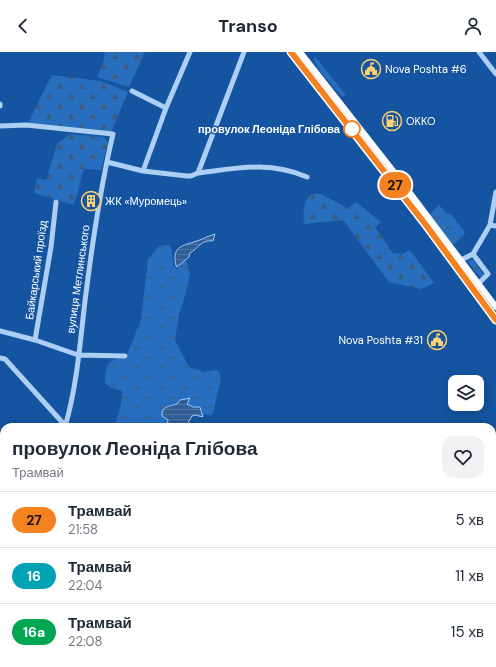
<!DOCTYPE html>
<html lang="uk">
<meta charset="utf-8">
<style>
:root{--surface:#fff;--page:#f2f2f3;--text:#1f2937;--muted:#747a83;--line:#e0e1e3}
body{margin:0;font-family:"DM Sans",sans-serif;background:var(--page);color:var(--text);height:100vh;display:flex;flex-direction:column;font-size:15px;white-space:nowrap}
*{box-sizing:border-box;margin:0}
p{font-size:13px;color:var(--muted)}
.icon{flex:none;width:22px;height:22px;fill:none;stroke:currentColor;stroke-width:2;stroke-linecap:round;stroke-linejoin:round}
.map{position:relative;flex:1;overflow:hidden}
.sheet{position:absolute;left:0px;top:371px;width:496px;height:244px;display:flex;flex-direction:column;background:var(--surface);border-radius:12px 12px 0 0;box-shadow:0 2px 10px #0003}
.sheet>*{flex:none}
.badge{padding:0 8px;border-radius:13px;font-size:14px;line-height:26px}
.buttons{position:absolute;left:448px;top:323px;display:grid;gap:8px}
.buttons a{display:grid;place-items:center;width:36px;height:36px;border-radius:8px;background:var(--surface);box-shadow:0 2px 10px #0003;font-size:20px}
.map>.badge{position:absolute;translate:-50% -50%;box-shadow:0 0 0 2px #fff}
.round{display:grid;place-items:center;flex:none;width:42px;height:42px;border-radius:12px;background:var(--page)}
.overview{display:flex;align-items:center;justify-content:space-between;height:68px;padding:0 12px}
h1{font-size:19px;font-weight:700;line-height:30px}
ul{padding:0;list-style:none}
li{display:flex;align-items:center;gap:12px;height:56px;padding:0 12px;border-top:1px solid var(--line)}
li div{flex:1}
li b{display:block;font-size:15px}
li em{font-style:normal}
li .badge{min-width:44px;font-weight:700;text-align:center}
header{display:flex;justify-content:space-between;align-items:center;height:52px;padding:0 12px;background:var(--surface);font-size:18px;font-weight:700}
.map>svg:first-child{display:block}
</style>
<header><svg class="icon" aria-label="back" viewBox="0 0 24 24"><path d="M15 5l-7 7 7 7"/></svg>Transo<svg class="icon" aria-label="person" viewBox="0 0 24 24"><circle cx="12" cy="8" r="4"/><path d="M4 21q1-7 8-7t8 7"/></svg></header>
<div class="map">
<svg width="496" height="615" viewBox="0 0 496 615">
<defs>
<pattern id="grass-tufts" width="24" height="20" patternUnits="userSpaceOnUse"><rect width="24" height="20" fill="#276ebe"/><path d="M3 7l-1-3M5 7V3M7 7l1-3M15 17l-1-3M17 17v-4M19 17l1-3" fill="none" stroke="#3b5b7f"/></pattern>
<pattern id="forest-firs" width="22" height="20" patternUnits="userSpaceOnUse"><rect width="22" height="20" fill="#276ebe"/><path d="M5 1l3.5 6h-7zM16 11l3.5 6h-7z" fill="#3b5b7f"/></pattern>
<pattern id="water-rules" width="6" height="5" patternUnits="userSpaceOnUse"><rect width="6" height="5" fill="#305e95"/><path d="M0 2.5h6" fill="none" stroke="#4f76a5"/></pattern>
</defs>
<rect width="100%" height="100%" fill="#1454a0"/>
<!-- grass -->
<path fill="url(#grass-tufts)" d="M316,5L317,7L346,43L342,45C336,37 314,15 314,6Z
M439,153L448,163L450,161L465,180L464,183L454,192L452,191L430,162Z
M169,193L172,199L173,214L177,217L184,209L187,210L190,222L185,244L179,262L175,288L189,315L204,320L218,318L221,326L213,361L210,363L203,362L200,355H193L187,352L189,346C185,346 180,349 177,352L168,353L164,357L168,368L167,375H113C119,363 122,351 122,339L111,336L105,331C105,311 108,308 126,305L141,268L148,207L159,194Z"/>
<!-- forest -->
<path fill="url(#forest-firs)" d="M105,0H145L129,35L97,25L103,11Z
M52,23L101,29L128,40L111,80L28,72L40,46Z
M70,82L104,85L108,91L101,118L84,117L74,153L34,141L37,126L46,128L57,92Z
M311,142H321L348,156L356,150L381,170L375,175L393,201L402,202L410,198L434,231L421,237L389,230L343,168L304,172C303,160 303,151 311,142Z
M469,208H474L484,223L480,225L468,210Z"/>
<!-- water -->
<path fill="url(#water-rules)" stroke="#a0caf7" d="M215,182L213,189C201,187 198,197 190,201L189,205L177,215L176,214C172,196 180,194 194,190C201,188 208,184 215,182Z
M190,346L187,352L193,355H200L203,365L195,363L192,364L188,371L190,375H167L168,368L162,364C161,354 170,354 177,352L180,348Z"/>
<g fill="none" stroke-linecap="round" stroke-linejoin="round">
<!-- minor -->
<path stroke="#adcff4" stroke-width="5" d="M479,0L496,22
M132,39L166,56
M0,52V54
M0,74L26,73L113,82C100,137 92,193 85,249C80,291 77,334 65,375
M107,110L143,119L187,124H191L198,121C238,116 269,109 307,125
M143,119L166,56L190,0
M198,121L244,0
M490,173L496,174
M473,202L488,222L479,231
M461,208L473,202L490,173L496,140
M0,279L35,288L78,303L125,304
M35,288L51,195L56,150
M0,306L5,307L62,370L65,375
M0,587L4,594
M28,611L34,615"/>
<!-- major -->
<path stroke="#fafcff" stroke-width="6" d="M300,0L398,125L496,255"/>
<!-- tram -->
<path stroke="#fff" stroke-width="1" d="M288,0L424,175L496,271"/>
</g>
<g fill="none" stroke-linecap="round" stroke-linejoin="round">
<defs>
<path id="line" d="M291,0L426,173L496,268"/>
</defs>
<!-- line casing -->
<use href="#line" stroke="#fff" stroke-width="9"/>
<!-- line -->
<use href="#line" stroke="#f58220" stroke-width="6"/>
</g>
<!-- icons -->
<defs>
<symbol id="civic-ring" viewBox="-11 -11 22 22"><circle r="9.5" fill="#1454a0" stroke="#ffd370" stroke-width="1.5"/><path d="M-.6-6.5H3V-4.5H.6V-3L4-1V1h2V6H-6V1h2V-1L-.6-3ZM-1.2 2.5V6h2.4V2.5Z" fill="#ffd370"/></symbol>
<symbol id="fuel-ring" viewBox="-11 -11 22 22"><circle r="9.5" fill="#1454a0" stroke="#ffd370" stroke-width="1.5"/><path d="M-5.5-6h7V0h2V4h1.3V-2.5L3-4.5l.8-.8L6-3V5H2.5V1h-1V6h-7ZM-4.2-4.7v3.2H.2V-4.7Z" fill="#ffd370"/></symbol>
<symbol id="building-ring" viewBox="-11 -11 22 22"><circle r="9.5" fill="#1454a0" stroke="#ffd370" stroke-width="1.5"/><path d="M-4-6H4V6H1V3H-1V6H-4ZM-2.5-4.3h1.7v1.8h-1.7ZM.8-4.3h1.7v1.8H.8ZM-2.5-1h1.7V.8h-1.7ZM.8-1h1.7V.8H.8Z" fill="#ffd370"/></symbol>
</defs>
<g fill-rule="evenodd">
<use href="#civic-ring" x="360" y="6" width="22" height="22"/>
<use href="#fuel-ring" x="381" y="58" width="22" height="22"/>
<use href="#building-ring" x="80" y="138" width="22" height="22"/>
<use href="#civic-ring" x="426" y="277" width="22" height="22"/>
</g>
<!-- markers -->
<circle fill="#fff" stroke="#f58220" stroke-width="2" cx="352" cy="77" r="8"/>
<g text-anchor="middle" stroke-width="3" stroke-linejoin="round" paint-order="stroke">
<!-- poi labels -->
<g font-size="11" fill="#fff" stroke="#1454a0" text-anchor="start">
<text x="385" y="21">Nova Poshta #6</text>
<text x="406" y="73">OKKO</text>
<text x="105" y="153">ЖК «Муромець»</text>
<text x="423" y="292" text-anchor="end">Nova Poshta #31</text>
</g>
<!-- stop labels -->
<g font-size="11" font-weight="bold" fill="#fff" stroke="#1454a0" text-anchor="end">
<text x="340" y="81">провулок Леоніда Глібова</text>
</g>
<!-- street labels -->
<g font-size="11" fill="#fff" stroke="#1454a0">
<text transform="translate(36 218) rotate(-82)" y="4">Байкарський проїзд</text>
<text transform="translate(78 227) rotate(-82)" y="4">вулиця Метлинського</text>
</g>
</g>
</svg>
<div class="buttons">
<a><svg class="icon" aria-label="layers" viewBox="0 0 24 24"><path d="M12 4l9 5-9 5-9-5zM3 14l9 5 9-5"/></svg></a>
</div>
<b class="badge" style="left:395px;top:133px;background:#f58220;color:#111">27</b>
<section class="sheet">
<div class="overview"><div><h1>провулок Леоніда Глібова</h1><p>Трамвай</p></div><a class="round"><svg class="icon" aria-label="heart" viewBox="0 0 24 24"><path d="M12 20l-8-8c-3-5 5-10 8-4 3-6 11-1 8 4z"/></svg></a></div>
<ul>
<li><span class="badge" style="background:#f58220;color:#111">27</span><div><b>Трамвай</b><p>21:58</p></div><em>5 хв</em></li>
<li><span class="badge" style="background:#00a3b4;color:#fff">16</span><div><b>Трамвай</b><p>22:04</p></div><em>11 хв</em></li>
<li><span class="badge" style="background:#00a651;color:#fff">16a</span><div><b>Трамвай</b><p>22:08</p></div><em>15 хв</em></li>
</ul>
</section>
</div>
